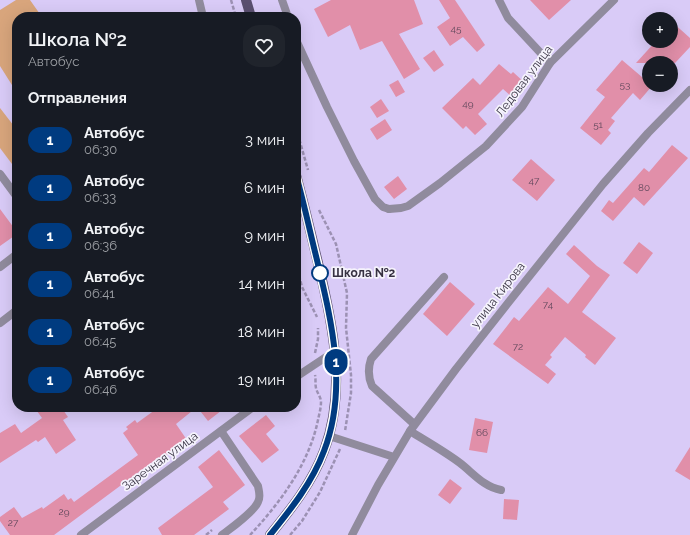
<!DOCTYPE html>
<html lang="ru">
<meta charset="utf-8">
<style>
:root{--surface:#171b24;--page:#20242c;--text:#f1f3f6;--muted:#9ea1a6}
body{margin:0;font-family:Raleway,sans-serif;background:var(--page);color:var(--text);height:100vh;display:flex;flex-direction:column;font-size:15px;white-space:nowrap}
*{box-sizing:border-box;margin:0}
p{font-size:13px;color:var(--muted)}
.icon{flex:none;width:22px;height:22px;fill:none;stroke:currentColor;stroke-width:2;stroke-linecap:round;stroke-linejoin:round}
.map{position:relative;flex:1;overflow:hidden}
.details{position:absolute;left:12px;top:12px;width:289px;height:400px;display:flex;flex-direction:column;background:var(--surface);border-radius:16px;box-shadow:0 4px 16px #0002}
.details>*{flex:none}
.badge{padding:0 8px;border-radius:13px;font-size:14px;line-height:26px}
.controls{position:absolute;left:642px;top:12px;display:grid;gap:8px}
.controls a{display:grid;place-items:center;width:36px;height:36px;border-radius:50%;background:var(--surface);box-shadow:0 4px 16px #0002;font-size:20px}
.map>.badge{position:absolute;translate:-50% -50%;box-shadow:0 0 0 2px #fff}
h2{padding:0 16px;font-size:15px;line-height:36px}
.round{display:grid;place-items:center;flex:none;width:42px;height:42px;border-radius:16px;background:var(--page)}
.summary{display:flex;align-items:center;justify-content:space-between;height:68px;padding:0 16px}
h1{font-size:19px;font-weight:600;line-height:30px}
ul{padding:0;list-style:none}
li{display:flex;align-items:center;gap:12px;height:48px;padding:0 16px}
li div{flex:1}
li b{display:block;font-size:15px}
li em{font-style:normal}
li .badge{min-width:44px;font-weight:700;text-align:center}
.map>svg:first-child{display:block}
</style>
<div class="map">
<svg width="690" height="535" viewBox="0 0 690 535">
<rect width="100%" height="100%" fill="#d9cbf7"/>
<!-- green -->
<path fill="#d8a57c" d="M16,0H30L42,17H17V93L0,66V10Z
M0,108L17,130V161L12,164L0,148Z"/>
<!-- building -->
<path fill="#e18fa9" d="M331,0H414L423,24L399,34L420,69L404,79L382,41L360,50L350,25L328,37L314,9Z
M439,0H455L485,45L477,52L463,37L450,46L437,27L450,18Z
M530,0H571L549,20Z
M671,21L690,38V47L675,63H636L656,41H671Z
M434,50L444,65L434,72L423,58Z
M622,60L649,83V85L652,86L640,100L633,93L611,118L615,121L608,130L611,133L601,145L580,128L605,97L596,90Z
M499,64L511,74L513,72L525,83L513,98L503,89L478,114L487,124L475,135L466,126L463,129L442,108L473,78L480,85Z
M398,80L405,92L396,97L389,85Z
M381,99L389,111L377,118L370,107Z
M385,119L392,130L377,140L370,129Z
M672,145L688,158L644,206L634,197L613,221L601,211L609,200L613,203L644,168L649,172Z
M531,159L555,180L537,201L512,180Z
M398,176L407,189L394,199L384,187Z
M0,209L17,232V234L0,246Z
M639,242L653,253L637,274L623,263Z
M574,245L597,266L610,275L582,312L616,338L595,365L585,357L586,355L565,337L550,355L552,357L545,365L556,374L548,384L493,344L514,317L519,321L548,287L568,304L590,276L566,254Z
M450,282L475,304L447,336L423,314Z
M34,407H61L68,417L63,420L76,440L56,454L45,437L38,442L36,440L0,463V433L15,424L21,433L42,418Z
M159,407H226L208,421L197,407L176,424L187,440L161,459L159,457L54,535H10L0,521V517L14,507L22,518L42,507L43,509L64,494L68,500L71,498L74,502L138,455L123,433L128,429L126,427L135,420L137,423Z
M266,415L275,426L266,434L279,450L262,463L239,436Z
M475,418L493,422L487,453L469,450Z
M690,447V480L675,471Z
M219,450L245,485L223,502L229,509L194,535H162L158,528L213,487L198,467Z
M450,479L462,488L450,504L438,495Z
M504,499L519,500L517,520L503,519Z"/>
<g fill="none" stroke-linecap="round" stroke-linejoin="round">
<!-- path -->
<path stroke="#9c91b3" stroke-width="2.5" stroke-dasharray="4 2" stroke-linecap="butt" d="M231,0L236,17
M296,128L308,170
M319,210L336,244L347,293L346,328L351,375V393L345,431
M296,264L302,287L317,317
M315,353L318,339V328
M206,535L212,530
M250,535C280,503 309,464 318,420C319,415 321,408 321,402C321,397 317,393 316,388C315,384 316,379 315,375
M290,535L302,521L320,492L340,449"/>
<!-- service -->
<path stroke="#908b9d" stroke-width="8" d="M199,0L203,17
M282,0L288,17
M499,0L508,18L550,63
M296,40L327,107L354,161L375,199L383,207L389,209
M0,174L17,197
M0,267L17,254
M414,424L372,386C368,377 368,368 371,359L444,277
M221,431L258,486C259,492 261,497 258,502C254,512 231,528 222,535
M410,431C426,441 444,451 460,463C473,473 484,487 501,490"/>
<!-- minor -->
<path stroke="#908b9d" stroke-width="8" d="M389,209L401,208L408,206L440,183L486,146L522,107L550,63L614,0
M296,377L335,351
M329,436L394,457
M81,535L253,407
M352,535L378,485L410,431L456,369L508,303L603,184L648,133L690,90"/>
<!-- tertiary -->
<path stroke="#908b9d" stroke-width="8" d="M0,323L17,310"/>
<!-- primary -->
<path stroke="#5a4f6f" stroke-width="10" d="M246,0L251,17
M270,535C291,509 312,483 324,451C347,390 333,325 318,263C311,234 304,204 296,175"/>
</g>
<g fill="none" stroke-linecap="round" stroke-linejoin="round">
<defs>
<path id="line" d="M270,535C291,509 312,483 324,451C348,389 332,323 317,260C310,232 304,203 296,175"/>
</defs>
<!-- line casing -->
<use href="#line" stroke="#fff" stroke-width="9"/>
<!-- line -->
<use href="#line" stroke="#003b80" stroke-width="6"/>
</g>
<!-- markers -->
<circle fill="#fff" stroke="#003b80" stroke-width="2" cx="320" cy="273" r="8"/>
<g text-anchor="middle" stroke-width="3.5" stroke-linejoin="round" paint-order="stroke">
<!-- number labels -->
<g font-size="10" fill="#61485c">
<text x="456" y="32">45</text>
<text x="625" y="88">53</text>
<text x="468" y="107">49</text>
<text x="598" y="128">51</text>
<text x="534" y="184">47</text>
<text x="644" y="191">80</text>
<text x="548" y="308">74</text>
<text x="518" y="350">72</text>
<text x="482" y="436">66</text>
<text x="64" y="515">29</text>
<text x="13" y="526">27</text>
</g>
<!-- street labels -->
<g font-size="12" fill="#363142" stroke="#f5f3fc">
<text transform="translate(524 81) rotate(-53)" y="4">Ледовая улица</text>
<text transform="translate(498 295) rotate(-52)" y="4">улица Кирова</text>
<text transform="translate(160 461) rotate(-36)" y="4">Заречная улица</text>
</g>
<!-- stop labels -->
<g font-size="12" font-weight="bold" fill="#363142" stroke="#f5f3fc" text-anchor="start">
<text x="332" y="277">Школа №2</text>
</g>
</g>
</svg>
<div class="controls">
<a>+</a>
<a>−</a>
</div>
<b class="badge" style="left:336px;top:362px;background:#003b80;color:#fff">1</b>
<section class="details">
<div class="summary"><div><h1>Школа №2</h1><p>Автобус</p></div><a class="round"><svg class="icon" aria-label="heart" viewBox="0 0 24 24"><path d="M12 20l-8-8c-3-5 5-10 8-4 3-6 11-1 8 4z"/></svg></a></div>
<h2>Отправления</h2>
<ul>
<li><span class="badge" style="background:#003b80;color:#fff">1</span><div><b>Автобус</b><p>06:30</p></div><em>3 мин</em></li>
<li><span class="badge" style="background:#003b80;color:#fff">1</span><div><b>Автобус</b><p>06:33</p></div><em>6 мин</em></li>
<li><span class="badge" style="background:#003b80;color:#fff">1</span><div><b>Автобус</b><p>06:36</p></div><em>9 мин</em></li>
<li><span class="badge" style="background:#003b80;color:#fff">1</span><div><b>Автобус</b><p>06:41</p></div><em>14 мин</em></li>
<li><span class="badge" style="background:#003b80;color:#fff">1</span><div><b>Автобус</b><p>06:45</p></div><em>18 мин</em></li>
<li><span class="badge" style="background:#003b80;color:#fff">1</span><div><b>Автобус</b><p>06:46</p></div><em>19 мин</em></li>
</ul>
</section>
</div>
